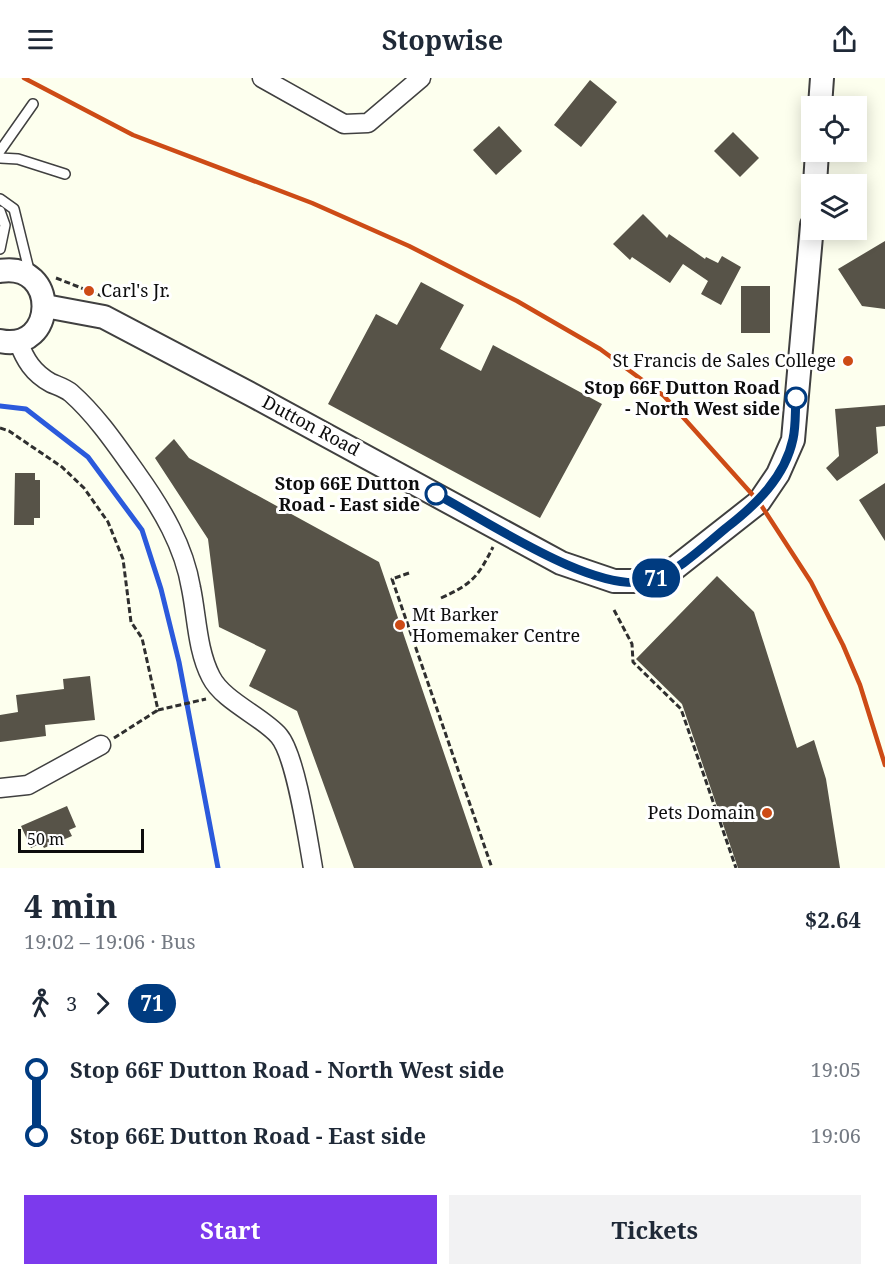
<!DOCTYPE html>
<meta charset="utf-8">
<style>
:root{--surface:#fff;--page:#f2f2f3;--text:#1f2937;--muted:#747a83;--accent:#7c3aed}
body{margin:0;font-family:"Noto Serif",serif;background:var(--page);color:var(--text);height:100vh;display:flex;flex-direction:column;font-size:22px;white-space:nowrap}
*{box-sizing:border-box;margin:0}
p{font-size:20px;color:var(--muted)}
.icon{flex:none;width:33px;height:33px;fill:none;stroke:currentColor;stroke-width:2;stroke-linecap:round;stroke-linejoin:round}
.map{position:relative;height:790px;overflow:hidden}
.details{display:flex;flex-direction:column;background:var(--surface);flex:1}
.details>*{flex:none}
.badge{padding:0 12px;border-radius:20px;font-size:21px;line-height:39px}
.tools{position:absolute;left:801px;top:18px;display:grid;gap:12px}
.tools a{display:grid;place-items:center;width:66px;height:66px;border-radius:0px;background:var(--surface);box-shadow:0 3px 15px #0003;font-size:30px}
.scale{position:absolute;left:18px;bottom:15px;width:126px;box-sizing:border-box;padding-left:6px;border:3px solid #0d0d0d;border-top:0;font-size:16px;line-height:21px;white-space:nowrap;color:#0d0d0d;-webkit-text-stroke:4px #fff;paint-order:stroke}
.map>.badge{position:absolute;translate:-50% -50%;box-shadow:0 0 0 3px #fff}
.legs{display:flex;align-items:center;gap:9px;height:66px;padding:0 24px;font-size:20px}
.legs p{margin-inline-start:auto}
.overview{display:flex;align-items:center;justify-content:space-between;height:102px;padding:0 24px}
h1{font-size:33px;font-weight:700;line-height:45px}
.button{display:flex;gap:12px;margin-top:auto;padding:12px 24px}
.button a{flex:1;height:69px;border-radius:0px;background:var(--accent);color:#fff;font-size:24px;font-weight:700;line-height:69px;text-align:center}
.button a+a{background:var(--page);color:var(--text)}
ul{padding:0 24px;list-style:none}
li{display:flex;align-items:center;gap:21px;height:66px;font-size:22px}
li i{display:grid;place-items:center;width:9px;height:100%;margin:0 8px;background:currentColor}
li i::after{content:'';width:15px;height:15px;margin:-8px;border:4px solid;border-radius:50%;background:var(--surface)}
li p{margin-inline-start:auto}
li:first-child i{background:linear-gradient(#0000 50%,currentColor 0)}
li:last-child i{background:linear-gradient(currentColor 50%,#0000 0)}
header{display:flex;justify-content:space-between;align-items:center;height:78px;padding:0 24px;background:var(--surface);font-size:27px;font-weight:700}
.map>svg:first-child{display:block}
</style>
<header><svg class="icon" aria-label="menu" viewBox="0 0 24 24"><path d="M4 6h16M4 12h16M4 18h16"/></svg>Stopwise<svg class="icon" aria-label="share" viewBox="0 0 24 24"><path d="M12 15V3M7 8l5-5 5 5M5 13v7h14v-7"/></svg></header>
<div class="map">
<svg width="885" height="790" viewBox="0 0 885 790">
<rect width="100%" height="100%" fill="#fdffee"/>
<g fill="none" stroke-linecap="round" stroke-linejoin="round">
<!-- stream -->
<path stroke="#2b5adc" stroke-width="5" d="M0,328L26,331L88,379L142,452L161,511L179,584L218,790"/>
</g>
<!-- building -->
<path fill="#575348" d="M590,2L617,24L581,69L554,47Z
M499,48L522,73L496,97L473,72Z
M733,54L759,80L740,99L714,73Z
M643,136L667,160L669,156L705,181L706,179L718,185L722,178L741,189L721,227L701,216L708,203L683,186L670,205L632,179L630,182L613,166Z
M885,163V231L862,228L838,191Z
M421,204L464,227L440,271L481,293L493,267L602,326L540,440L328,326L376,236L397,247Z
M741,208H770V255H741Z
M885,327V348L876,349L878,375L837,403L826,390L839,378L835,331Z
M174,361L189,380L379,484L483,790H354L297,633L249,608L266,572L219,549L208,461L155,380Z
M15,395H35V402H40V440H34V447H14Z
M885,405V463L859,422Z
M717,498L754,534L797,670L814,662L826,701L840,790H738L682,626L636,581Z
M90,598L95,642L45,647L46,658L0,664V637L18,634L16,617L64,611L63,601Z
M67,728L76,749L69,752L72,758L44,770L41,765L31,770L21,748Z"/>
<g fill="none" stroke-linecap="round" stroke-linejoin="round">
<defs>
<path id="service" d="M0,73L33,26
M0,80L18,81L65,96
M0,121L14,131L30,196
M0,133L5,147L0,171"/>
<path id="minor" d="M262,0L344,46L368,45L421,0
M18,263C25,282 33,295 51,305C58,308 65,310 71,315C97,338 117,368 137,396C162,431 184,468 191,510C197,539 197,572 211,599C223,623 263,639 279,658C296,678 308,762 313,790
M0,710L28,707L101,667"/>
<path id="tertiary" d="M820,28L822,0
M815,106L817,74
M0,193C59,183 57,275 0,263
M45,228L104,239L254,318L561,485L614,503H651L675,490L759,424L778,396L793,362L812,147"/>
</defs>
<!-- service casing -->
<use href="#service" stroke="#404040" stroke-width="12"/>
<!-- minor casing -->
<use href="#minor" stroke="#404040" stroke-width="21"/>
<!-- tertiary casing -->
<use href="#tertiary" stroke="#404040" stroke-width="26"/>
<!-- path -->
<path stroke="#2f2f2f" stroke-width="3" stroke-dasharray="6 3" stroke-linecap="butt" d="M56,200L102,218
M0,350L9,353L62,389L84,410L108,444L123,481L131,544L142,560L158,632L206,621
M409,495L392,501L492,790
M441,520C472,506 478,499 493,469
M614,532L632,566L633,584L681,631L736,790
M114,660L158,632"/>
<!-- service -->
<use href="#service" stroke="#fff" stroke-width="9"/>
<!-- minor -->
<use href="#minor" stroke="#fff" stroke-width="18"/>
<!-- tertiary -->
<use href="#tertiary" stroke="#fff" stroke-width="22"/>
<!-- rail -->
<path stroke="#cd4b16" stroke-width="4.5" d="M24,0L133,57L312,125L409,168L517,223L600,271L664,318L759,424L811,504L843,567L860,607L885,687"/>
</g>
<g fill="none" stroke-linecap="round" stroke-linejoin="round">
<defs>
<path id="line-1" d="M436,416C484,441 599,520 652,502C679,493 704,468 726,450C756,427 785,399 793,361C796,348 795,333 796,320"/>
</defs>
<!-- line-1 casing -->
<use href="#line-1" stroke="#fff" stroke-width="14"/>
<!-- line-1 -->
<use href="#line-1" stroke="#003b80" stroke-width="9"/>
</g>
<!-- markers -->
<g fill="#cd4b16" stroke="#fff" stroke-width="2">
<circle cx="89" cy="213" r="6"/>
<circle cx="848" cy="283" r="6"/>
<circle cx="400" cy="547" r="6"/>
<circle cx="767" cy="735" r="6"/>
</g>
<g fill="#fff" stroke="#003b80" stroke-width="3">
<circle cx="796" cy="320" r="10"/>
<circle cx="436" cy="416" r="10"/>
</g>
<g text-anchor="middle" stroke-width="6" stroke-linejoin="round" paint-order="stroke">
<!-- poi labels -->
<g font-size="18" fill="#0d0d0d" stroke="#fff" text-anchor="start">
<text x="101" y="219">Carl's Jr.</text>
<text x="836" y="289" text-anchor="end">St Francis de Sales College</text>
<text x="412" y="543">Mt Barker<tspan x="412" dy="21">Homemaker Centre</tspan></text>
<text x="755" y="741" text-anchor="end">Pets Domain</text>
</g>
<!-- stop labels -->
<g font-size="18" font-weight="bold" fill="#0d0d0d" stroke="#fff" text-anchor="end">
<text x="780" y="316">Stop 66F Dutton Road<tspan x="780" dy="21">- North West side</tspan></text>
<text x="420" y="412">Stop 66E Dutton<tspan x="420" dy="21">Road - East side</tspan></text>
</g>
<!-- street labels -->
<g font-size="18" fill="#0d0d0d" stroke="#fff">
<text transform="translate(311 348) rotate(28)" y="6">Dutton Road</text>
</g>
</g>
</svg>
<div class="tools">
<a><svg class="icon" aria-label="locate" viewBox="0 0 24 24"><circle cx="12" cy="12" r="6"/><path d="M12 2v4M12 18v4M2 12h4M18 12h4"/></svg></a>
<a><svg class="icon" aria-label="layers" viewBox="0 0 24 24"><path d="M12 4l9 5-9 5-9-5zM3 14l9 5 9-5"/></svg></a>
</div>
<div class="scale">50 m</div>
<b class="badge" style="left:656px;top:500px;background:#003b80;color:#fff">71</b>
</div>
<section class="details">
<div class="overview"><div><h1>4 min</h1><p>19:02 – 19:06 · Bus</p></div><b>$2.64</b></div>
<div class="legs"><svg class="icon" aria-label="walk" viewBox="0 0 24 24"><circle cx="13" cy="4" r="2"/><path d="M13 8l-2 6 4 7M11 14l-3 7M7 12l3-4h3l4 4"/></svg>3<svg class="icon" aria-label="forward" viewBox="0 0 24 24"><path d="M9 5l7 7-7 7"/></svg><b class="badge" style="background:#003b80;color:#fff">71</b></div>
<ul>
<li><i style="color:#003b80"></i><b>Stop 66F Dutton Road - North West side</b><p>19:05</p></li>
<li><i style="color:#003b80"></i><b>Stop 66E Dutton Road - East side</b><p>19:06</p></li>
</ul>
<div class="button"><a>Start</a><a>Tickets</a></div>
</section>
